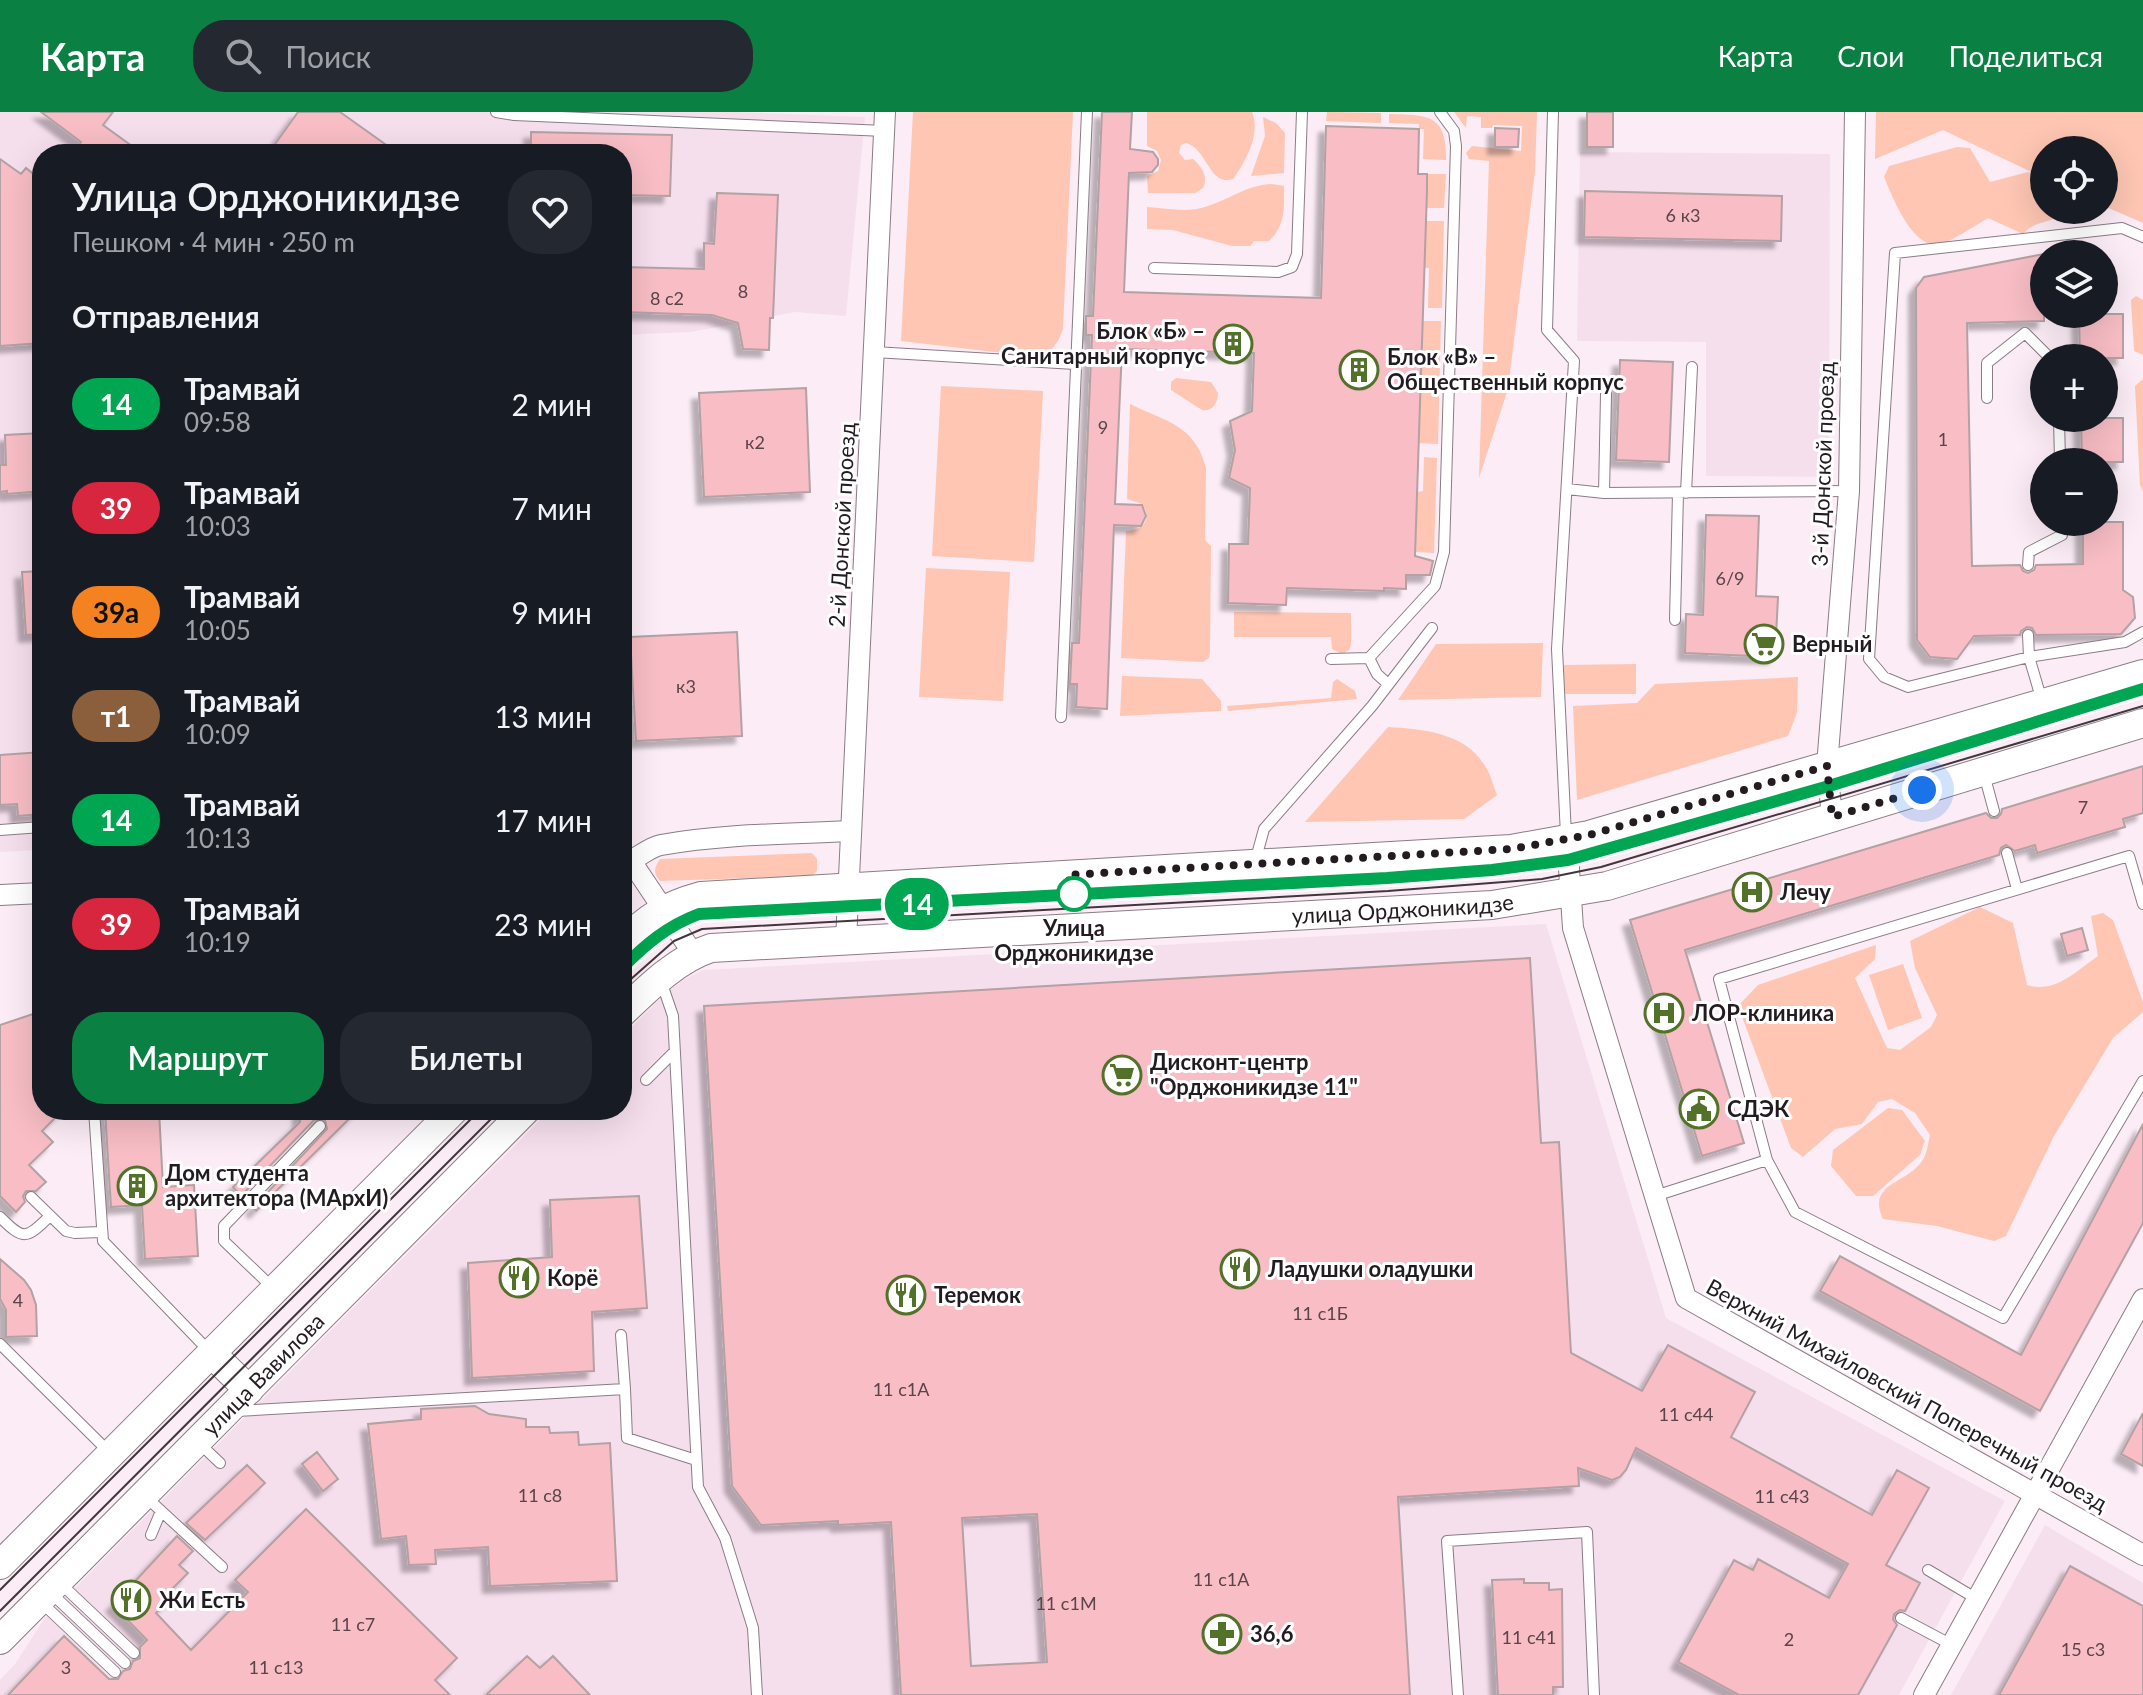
<!DOCTYPE html>
<html lang="ru">
<meta charset="utf-8">
<style>
:root{--surface:#171b24;--page:#242831;--text:#f1f3f6;--muted:#9ea1a6;--accent:#0b8043}
body{margin:0;font-family:Lato,sans-serif;background:var(--page);color:var(--text);height:100vh;display:flex;flex-direction:column;font-size:30px;white-space:nowrap}
*{box-sizing:border-box;margin:0}
p{font-size:26px;color:var(--muted)}
.icon{flex:none;width:44px;height:44px;fill:none;stroke:currentColor;stroke-width:2;stroke-linecap:round;stroke-linejoin:round}
.map{position:relative;flex:1;overflow:hidden}
.panel{position:absolute;left:32px;top:32px;width:600px;height:976px;display:flex;flex-direction:column;background:var(--surface);border-radius:32px;box-shadow:0 8px 32px #0002}
.panel>*{flex:none}
.badge{padding:0 16px;border-radius:26px;font-size:28px;line-height:52px}
.controls{position:absolute;left:2030px;top:24px;display:grid;gap:16px}
.controls a{display:grid;place-items:center;width:88px;height:88px;border-radius:50%;background:var(--surface);box-shadow:0 8px 32px #0002;font-size:40px}
.you{position:absolute;width:40px;height:40px;margin:-20px;border:6px solid #fff;border-radius:50%;background:#1a73e8;box-shadow:0 0 0 12px #1a73e833}
.map>.badge{position:absolute;translate:-50% -50%;box-shadow:0 0 0 4px #fff}
h2{padding:0 40px;font-size:30px;line-height:72px}
.round{display:grid;place-items:center;flex:none;width:84px;height:84px;border-radius:32px;background:var(--page)}
.head{display:flex;align-items:center;justify-content:space-between;height:136px;padding:0 40px}
h1{font-size:38px;font-weight:600;line-height:60px}
.action{display:flex;gap:16px;margin-top:auto;padding:16px 40px}
.action a{flex:1;height:92px;border-radius:32px;background:var(--accent);color:#fff;font-size:32px;font-weight:600;line-height:92px;text-align:center}
.action a+a{background:var(--page);color:var(--text)}
ul{padding:0;list-style:none}
li{display:flex;align-items:center;gap:24px;height:104px;padding:0 40px}
li div{flex:1}
li b{display:block;font-size:30px}
li em{font-style:normal}
li .badge{min-width:88px;font-weight:700;text-align:center}
header{display:flex;align-items:center;gap:48px;box-sizing:border-box;height:112px;padding:0 40px;background:var(--accent);color:#fff}
header strong{font-size:38px}
nav{display:flex;gap:44px;margin-inline-start:auto;font-size:28px}
.search{width:560px;height:72px;background:var(--page);display:flex;align-items:center;gap:20px;box-sizing:border-box;padding:0 28px;border-radius:32px;color:var(--muted);font-size:30px}
.map>svg:first-child{display:block}
</style>
<header>
<strong>Карта</strong>
<div class="search"><svg class="icon" aria-label="search" viewBox="0 0 24 24"><circle cx="10" cy="10" r="6"/><path d="M15 15l6 6"/></svg>Поиск</div>
<nav><a>Карта</a><a>Слои</a><a>Поделиться</a></nav>
</header>
<div class="map">
<svg width="2143" height="1583" viewBox="0 0 2143 1583">
<defs>
<filter id="shadow"><feDropShadow dx="-7" dy="7" stdDeviation="2" flood-color="#0004"/></filter>
</defs>
<rect width="100%" height="100%" fill="#fcecf6"/>
<!-- built -->
<path fill="#f6dfed" d="M0,0H735L865,5L846,204L795,200L691,220L622,223V42H42V738L0,740Z
M1580,40L1830,42L1829,365L1706,364V230L1577,229Z
M1546,812L1666,1206L2005,1389L1899,1583H0V1568L15,1552L44,1507L550,998H622V925L666,881L683,868L703,858Z
M2045,1413L2143,1471V1583H1951Z"/>
<!-- green -->
<path fill="#fec6b3" d="M913,0H1073L1063,216C1059,231 1052,240 1037,245L901,229Z
M1147,0H1252C1261,22 1246,49 1233,67C1209,75 1207,36 1186,31L1181,33L1179,41L1185,48L1193,47C1201,54 1209,64 1203,76L1195,81H1148L1147,64L1158,59L1161,48L1157,39L1147,34Z
M1327,0L1381,1V11L1326,9Z
M1454,0H1537L1535,59L1508,277L1479,366L1489,49L1469,47L1466,41L1472,34L1521,39L1522,14L1493,13L1492,16H1481V5L1467,4L1466,16Z
M1876,0H2143V111L2104,94V38H2044V66L1943,18L1875,47Z
M1389,2C1428,3 1447,2 1446,48L1423,47L1424,17H1419V12L1389,11Z
M1263,5L1276,11L1285,21L1284,61L1251,64L1265,24Z
M1957,35L1970,36L1990,70L2028,60L2044,70V98H2065C2051,114 2037,106 2023,122L1988,106C1976,113 1948,132 1937,133C1911,134 1892,84 1884,65L1889,54Z
M1426,62H1446L1444,96H1425Z
M1272,72L1284,74C1284,96 1286,113 1269,129H1254L1250,134H1232L1173,118L1147,117V95C1166,96 1187,101 1205,95C1229,88 1246,73 1272,72Z
M1425,109H1444L1442,196H1428L1429,156H1423Z
M2136,184L2143,188V243L2134,239L2131,188Z
M1422,209H1441L1438,332L1418,331Z
M1176,266L1211,270L1218,281C1218,291 1212,300 1202,298L1171,278V270Z
M2143,267V380L2140,373L2135,274Z
M941,274L1043,279L1034,450L932,444Z
M1130,292C1167,310 1195,313 1206,356L1205,428L1211,434L1210,540L1209,546L1203,550L1121,546L1126,419C1143,419 1153,407 1142,392L1127,387Z
M1424,345L1437,346L1434,441L1415,440L1417,380L1423,379Z
M926,456L1010,460L1003,589L919,585Z
M1234,500L1351,501V533L1349,538L1342,542L1332,537L1331,525H1234Z
M1543,531L1541,585L1398,588L1436,532Z
M1636,552V582H1564V553Z
M1122,564L1202,567L1221,589V599L1120,604Z
M1798,565L1797,601L1788,624L1577,688L1573,594L1637,591L1655,572Z
M1337,567L1355,579L1357,587L1228,599L1227,594L1331,586L1333,570Z
M1388,615C1423,617 1466,621 1485,654C1491,662 1493,674 1497,683L1464,707L1305,710Z
M812,741L817,747V759L812,764L660,769C653,761 654,756 660,747Z
M1980,795L2013,811L2027,873C2055,882 2076,859 2098,844L2091,804L2103,801L2113,808L2143,890V900L2113,926L2054,1024L2006,1124L1994,1129L1937,1114L1883,1107C1866,1071 1907,1072 1922,1049C1927,1043 1928,1031 1930,1023L1915,1001L1892,987L1878,990L1862,1012L1835,1017L1803,1045L1791,1036L1738,894L1758,873L1876,833L1875,847L1855,866L1887,936L1900,938L1931,915L1937,903L1915,856L1910,829Z
M1903,852L1922,906L1888,918L1869,863Z
M1888,996L1902,998L1925,1029L1920,1043L1873,1084H1856L1831,1054L1833,1038Z"/>
<!-- building -->
<path fill="#f8bdc5" stroke="#b3a1a3" stroke-width="2" fill-rule="evenodd" filter="url(#shadow)" d="M41,0H113L103,13L143,42H72L81,30Z
M298,0H340L399,42H268Z
M1102,0H1132L1130,37L1153,40L1158,47V53L1152,60L1129,61L1124,180L1321,186L1326,14L1419,17L1418,62H1427V78L1415,444L1433,449L1430,463H1406V477L1384,476V479L1287,476L1286,493L1228,491L1229,432H1248L1250,376L1229,366L1235,338L1230,309L1252,299L1254,241L1122,237L1115,392L1142,393L1146,404L1141,414L1114,413L1107,597L1076,595L1077,572H1070L1072,531H1079L1092,223H1086V204H1093Z
M1587,0H1613V35H1587Z
M1495,16L1519,17L1518,35H1495Z
M531,20L672,23L670,84L622,83V42H531Z
M0,47L21,62L26,56L42,69V231L0,234Z
M1585,79L1782,84L1781,129L1584,125Z
M717,81L778,83L773,206H770L769,238L743,237L738,211L712,203L622,200V155L704,157V131L714,132Z
M2044,142V209L1967,211L1972,454L2020,453L2023,459L2028,461L2034,458L2036,453L2083,452V410H2123V478L2133,485L2135,506L2121,522L2036,523L2032,516L2027,515L2021,519L2020,523L1974,524L1957,547L1930,545L1917,528L1916,176L1924,165Z
M2079,202H2123V246H2080Z
M1620,248L1673,250L1669,350L1616,348Z
M806,276L810,380L704,385L699,281Z
M2081,306H2123V350H2082Z
M42,321V379L7,382V379L0,380V353H6L5,323Z
M1706,403L1759,404L1756,484L1778,485L1775,545L1685,541L1686,502L1703,503Z
M42,459V522L26,523L22,460Z
M737,520L742,624L636,629L630,525Z
M42,640V702L18,704L17,692L0,693V643Z
M2143,654V701L2123,707L2125,715L2037,741L2035,733L2015,739L2006,733L2001,736L1999,743L1685,838L1744,1031L1702,1044L1630,808L1986,701L1991,706H1997L2001,702L2002,697Z
M2082,816L2088,838L2067,844L2061,822Z
M1530,846L1541,1031L1559,1030L1571,1241L1642,1279L1668,1233L1755,1280L1731,1325L1872,1403L1897,1358L1929,1376L1886,1453L1920,1471L1905,1499L1900,1498L1894,1502L1893,1507L1897,1513L1858,1583H1739L1678,1550L1734,1448L1753,1458L1758,1447L1829,1486L1848,1452L1636,1336L1626,1358L1620,1365L1612,1368L1578,1356L1579,1374L1398,1385L1410,1583H901L891,1410L838,1413V1409L761,1413L732,1374L704,894ZM1037,1402L1047,1550L971,1554L962,1406Z
M36,901L42,920V998H63L42,1019L53,1030L29,1053L46,1070L36,1079H26L23,1084L25,1090L16,1100L0,1084V913Z
M105,998H159L163,1075L194,1073L198,1144L145,1147L142,1093L111,1095Z
M300,998H358L256,1099L253,1096L327,1017L325,1008H314L241,1084L233,1075L300,1010Z
M2143,1012V1111L2040,1299L1820,1179L1840,1144L2021,1243Z
M639,1084L647,1196L592,1200L594,1259L472,1266L468,1151L552,1145L550,1088Z
M0,1147L24,1168L31,1178L36,1193L37,1224L6,1225V1198L0,1187Z
M475,1294L489,1302L526,1307V1315H549L550,1321L578,1320L579,1333L610,1331L617,1469L490,1474L488,1435L435,1438L436,1452L409,1453L406,1424L381,1427L368,1312L421,1307V1297Z
M2143,1301V1354L2121,1342Z
M317,1340L338,1367L323,1379L302,1352Z
M247,1353L265,1371L205,1428L186,1411Z
M306,1397L457,1546L435,1568L450,1583H8L64,1524L109,1567H118L123,1559L130,1557L133,1549L140,1546V1535L147,1528L113,1493L177,1424L193,1439L179,1453L188,1461L172,1477L176,1481L156,1501L191,1538L248,1480L235,1468Z
M2070,1454L2143,1494V1583H1999Z
M1524,1467V1471H1549V1478L1562,1477L1563,1575H1553V1583H1498L1492,1468Z
M527,1544L540,1556L553,1544L590,1583H486Z"/>
<g fill="none" stroke-linecap="round" stroke-linejoin="round">
<defs>
<path id="service" d="M496,0L514,3L885,19
M1553,0L1547,218L1574,249L1557,537L1566,723
M2143,125L2122,116L1895,141L1869,547L1884,565L1908,575L2029,545L2125,530L2143,520
M1154,156L1278,160L1292,155L1297,142L1302,0
M874,240L1075,252
M1987,286V251L2025,221L2050,246
M2059,306L2060,350
M1567,377L1604,381L1849,379
M1604,381L1606,282
M1686,381L1692,255
M2028,453L2029,440L2062,423V410
M1675,508L1678,381
M2028,523L2029,545L2042,589
M1331,547L1369,546
M1388,572L1377,562L1369,546L1435,474L1444,440L1456,34L1454,19L1440,0
M1061,605L1087,0
M1984,662L1994,699
M0,718L42,715
M2007,741L2017,777
M1255,750L1264,717L1372,594L1432,516
M661,869L673,904L698,1375L725,1426L753,1516L757,1583
M646,968L675,939
M94,998L103,1129L210,1240
M1767,1048L1795,1100L2003,1206L2143,969
M1655,1084L1767,1048L1719,867L2129,744L2143,792
M31,1085L66,1119L75,1121L100,1120
M0,1105C24,1129 26,1127 50,1104
M273,1176L224,1129V1114L320,1014
M621,1223L625,1277
M0,1232L109,1340
M236,1299L625,1277L627,1326L696,1348
M199,1331L220,1351
M146,1385L222,1455
M151,1423L161,1399
M1928,1458L1977,1487
M60,1471L134,1541
M51,1481L125,1551
M41,1490L115,1560
M1901,1506L1952,1533
M1458,1583L1447,1429L1587,1420L1594,1583"/>
<path id="minor" d="M1832,705L1827,654L1849,379L1855,0
M1567,727L1573,816L1686,1186L2143,1443
M631,749L694,843
M622,750C637,749 646,736 661,733C723,722 788,722 851,719
M0,783L42,781
M846,829L885,0
M1924,1583L2143,1187"/>
<g id="secondary">
<path d="M622,831C648,805 665,794 701,784L1511,737L1589,723L2143,562"/>
<path id="s1" d="M622,901C648,876 677,847 711,836L1492,793L1607,774L2143,611"/>
<path d="M211,1241L249,1278"/>
<path d="M0,1453L454,998"/>
<path id="s2" d="M0,1528L526,998"/>
</g>
</defs>
<!-- service casing -->
<use href="#service" stroke="#8a7c85" stroke-width="12"/>
<!-- minor casing -->
<use href="#minor" stroke="#8a7c85" stroke-width="22"/>
<!-- secondary casing -->
<use href="#secondary" stroke="#8a7c85" stroke-width="30"/>
<!-- service -->
<use href="#service" stroke="#fff" stroke-width="10"/>
<!-- minor -->
<use href="#minor" stroke="#fff" stroke-width="20"/>
<!-- secondary -->
<use href="#secondary" stroke="#fff" stroke-width="28"/>
<!-- tram -->
<path stroke="#3f373c" stroke-width="2" d="M622,855C645,832 668,814 699,802L1387,766L1492,758L1568,748L1829,674L2143,578
M622,875L674,829L702,817L1388,779L1542,767L1601,755L2143,594
M0,1478L480,998
M0,1499L500,998"/>
</g>
<g fill="none" stroke-linecap="round" stroke-linejoin="round">
<defs>
<path id="line" d="M622,856C646,832 667,814 699,802L1387,766L1492,758L1568,748L1829,674L2143,577"/>
</defs>
<!-- line casing -->
<use href="#line" stroke="#fff" stroke-width="18"/>
<!-- line -->
<use href="#line" stroke="#00a651" stroke-width="12"/>
<!-- walk -->
<path stroke="#221c20" stroke-width="8" stroke-dasharray="0 14.4" d="M1074,782L1067,763L1511,737L1589,723L1827,654L1832,705L1922,678"/>
</g>
<!-- icons -->
<defs>
<symbol id="building-ring" viewBox="-11 -11 22 22"><circle r="9.5" fill="#fff" stroke="#517228" stroke-width="1.5"/><path d="M-4-6H4V6H1V3H-1V6H-4ZM-2.5-4.3h1.7v1.8h-1.7ZM.8-4.3h1.7v1.8H.8ZM-2.5-1h1.7V.8h-1.7ZM.8-1h1.7V.8H.8Z" fill="#517228"/></symbol>
<symbol id="supermarket-ring" viewBox="-11 -11 22 22"><circle r="9.5" fill="#fff" stroke="#517228" stroke-width="1.5"/><path d="M-6-5.5h2.5l.6 2H6L4.5 2H-2.5L-4.4-4H-6ZM-1.5 3.2a1.3 1.3 0 1 0 .1 0ZM3 3.2a1.3 1.3 0 1 0 .1 0Z" fill="#517228"/></symbol>
<symbol id="hospital-ring" viewBox="-11 -11 22 22"><circle r="9.5" fill="#fff" stroke="#517228" stroke-width="1.5"/><path d="M-5-5h3v3.5h4V-5h3V5h-3V1.5h-4V5h-3Z" fill="#517228"/></symbol>
<symbol id="civic-ring" viewBox="-11 -11 22 22"><circle r="9.5" fill="#fff" stroke="#517228" stroke-width="1.5"/><path d="M-.6-6.5H3V-4.5H.6V-3L4-1V1h2V6H-6V1h2V-1L-.6-3ZM-1.2 2.5V6h2.4V2.5Z" fill="#517228"/></symbol>
<symbol id="restaurant-ring" viewBox="-11 -11 22 22"><circle r="9.5" fill="#fff" stroke="#517228" stroke-width="1.5"/><path d="M-5-6h1v4h1v-4h1v4h1v-4h1v5L-1.5 .5V6h-2V.5L-5-1ZM5-6V6H3V1.5H1.5Q1.5-4 5-6Z" fill="#517228"/></symbol>
<symbol id="pharmacy-ring" viewBox="-11 -11 22 22"><circle r="9.5" fill="#fff" stroke="#517228" stroke-width="1.5"/><path d="M-2-6h4v4h4v4h-4v4h-4v-4h-4v-4h4Z" fill="#517228"/></symbol>
</defs>
<g fill-rule="evenodd">
<use href="#building-ring" x="1211" y="210" width="44" height="44"/>
<use href="#building-ring" x="1337" y="236" width="44" height="44"/>
<use href="#supermarket-ring" x="1742" y="510" width="44" height="44"/>
<use href="#hospital-ring" x="1730" y="758" width="44" height="44"/>
<use href="#hospital-ring" x="1642" y="879" width="44" height="44"/>
<use href="#supermarket-ring" x="1100" y="941" width="44" height="44"/>
<use href="#civic-ring" x="1677" y="975" width="44" height="44"/>
<use href="#building-ring" x="115" y="1052" width="44" height="44"/>
<use href="#restaurant-ring" x="1218" y="1135" width="44" height="44"/>
<use href="#restaurant-ring" x="497" y="1144" width="44" height="44"/>
<use href="#restaurant-ring" x="884" y="1161" width="44" height="44"/>
<use href="#restaurant-ring" x="109" y="1466" width="44" height="44"/>
<use href="#pharmacy-ring" x="1200" y="1500" width="44" height="44"/>
</g>
<!-- markers -->
<circle fill="#fff" stroke="#00a651" stroke-width="4" cx="1074" cy="782" r="16"/>
<g text-anchor="middle" stroke-width="6" stroke-linejoin="round" paint-order="stroke">
<!-- number labels -->
<g font-size="18" fill="#584449">
<text x="1683" y="110">6 к3</text>
<text x="743" y="186">8</text>
<text x="667" y="193">8 с2</text>
<text x="1103" y="322">9</text>
<text x="1943" y="334">1</text>
<text x="755" y="337">к2</text>
<text x="1730" y="473">6/9</text>
<text x="686" y="581">к3</text>
<text x="2083" y="702">7</text>
<text x="18" y="1195">4</text>
<text x="1320" y="1208">11 с1Б</text>
<text x="901" y="1284">11 с1А</text>
<text x="1686" y="1309">11 с44</text>
<text x="540" y="1390">11 с8</text>
<text x="1782" y="1391">11 с43</text>
<text x="1221" y="1474">11 с1А</text>
<text x="1066" y="1498">11 с1М</text>
<text x="353" y="1519">11 с7</text>
<text x="1529" y="1532">11 с41</text>
<text x="1789" y="1534">2</text>
<text x="2083" y="1544">15 с3</text>
<text x="66" y="1562">3</text>
<text x="276" y="1562">11 с13</text>
</g>
<!-- poi labels -->
<g font-size="22" font-weight="bold" fill="#221c20" stroke="#fff" text-anchor="start">
<text x="1205" y="227" text-anchor="end">Блок «Б» –<tspan x="1205" dy="25">Санитарный корпус</tspan></text>
<text x="1387" y="253">Блок «В» –<tspan x="1387" dy="25">Общественный корпус</tspan></text>
<text x="1792" y="540">Верный</text>
<text x="1780" y="788">Лечу</text>
<text x="1692" y="909">ЛОР-клиника</text>
<text x="1150" y="958">Дисконт-центр<tspan x="1150" dy="25">"Орджоникидзе 11"</tspan></text>
<text x="1727" y="1005">СДЭК</text>
<text x="165" y="1069">Дом студента<tspan x="165" dy="25">архитектора (МАрхИ)</tspan></text>
<text x="1268" y="1165">Ладушки оладушки</text>
<text x="547" y="1174">Корё</text>
<text x="934" y="1191">Теремок</text>
<text x="159" y="1496">Жи Есть</text>
<text x="1250" y="1530">36,6</text>
</g>
<!-- street labels -->
<g font-size="22" fill="#221c20" stroke="#fff">
<text transform="translate(1823 352) rotate(-88)" y="8">3-й Донской проезд</text>
<text transform="translate(842 413) rotate(-87)" y="8">2-й Донской проезд</text>
<text dy="8" stroke="none"><textPath href="#s1" startOffset="804">улица Орджоникидзе</textPath></text>
<text dy="8" stroke="none"><textPath href="#s2" startOffset="374">улица Вавилова</textPath></text>
<text transform="translate(1907 1283) rotate(29)" y="8">Верхний Михайловский Поперечный проезд</text>
</g>
<!-- stop labels -->
<g font-size="22" font-weight="bold" fill="#221c20" stroke="#fff">
<text x="1074" y="824">Улица<tspan x="1074" dy="25">Орджоникидзе</tspan></text>
</g>
</g>
</svg>
<div class="controls">
<a><svg class="icon" aria-label="locate" viewBox="0 0 24 24"><circle cx="12" cy="12" r="6"/><path d="M12 2v4M12 18v4M2 12h4M18 12h4"/></svg></a>
<a><svg class="icon" aria-label="layers" viewBox="0 0 24 24"><path d="M12 4l9 5-9 5-9-5zM3 14l9 5 9-5"/></svg></a>
<a>+</a>
<a>−</a>
</div>
<div class="you" style="left:1922px;top:678px"></div>
<b class="badge" style="left:917px;top:792px;background:#00a651;color:#fff">14</b>
<section class="panel">
<div class="head"><div><h1>Улица Орджоникидзе</h1><p>Пешком · 4 мин · 250 m</p></div><a class="round"><svg class="icon" aria-label="heart" viewBox="0 0 24 24"><path d="M12 20l-8-8c-3-5 5-10 8-4 3-6 11-1 8 4z"/></svg></a></div>
<h2>Отправления</h2>
<ul>
<li><span class="badge" style="background:#00a651;color:#fff">14</span><div><b>Трамвай</b><p>09:58</p></div><em>2 мин</em></li>
<li><span class="badge" style="background:#d7263d;color:#fff">39</span><div><b>Трамвай</b><p>10:03</p></div><em>7 мин</em></li>
<li><span class="badge" style="background:#f58220;color:#111">39а</span><div><b>Трамвай</b><p>10:05</p></div><em>9 мин</em></li>
<li><span class="badge" style="background:#8b5e3c;color:#fff">т1</span><div><b>Трамвай</b><p>10:09</p></div><em>13 мин</em></li>
<li><span class="badge" style="background:#00a651;color:#fff">14</span><div><b>Трамвай</b><p>10:13</p></div><em>17 мин</em></li>
<li><span class="badge" style="background:#d7263d;color:#fff">39</span><div><b>Трамвай</b><p>10:19</p></div><em>23 мин</em></li>
</ul>
<div class="action"><a>Маршрут</a><a>Билеты</a></div>
</section>
</div>
